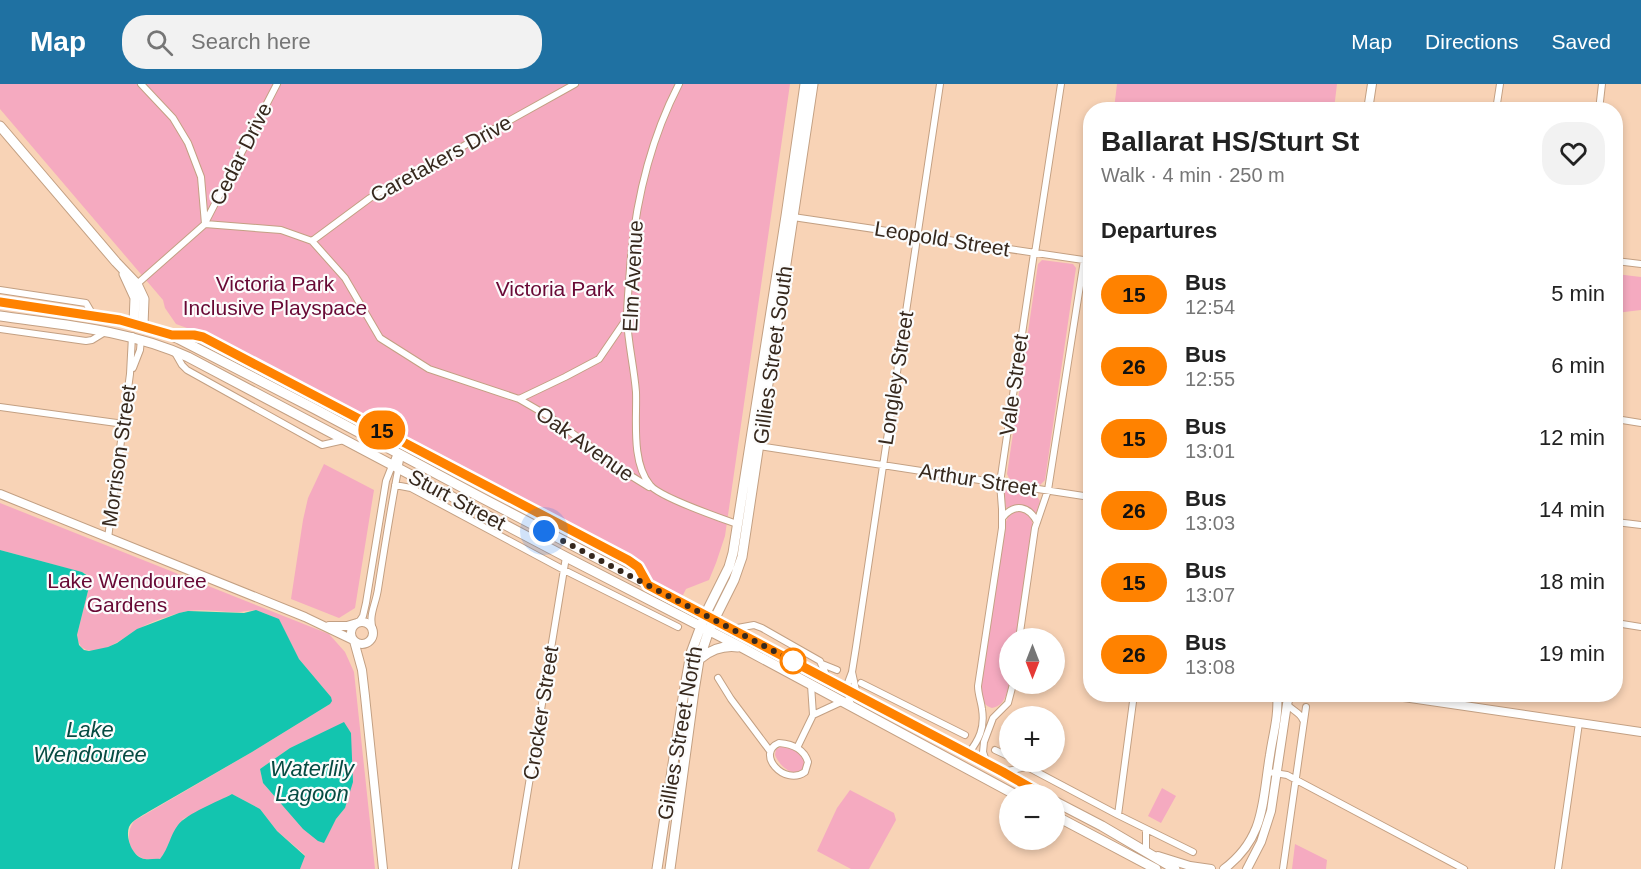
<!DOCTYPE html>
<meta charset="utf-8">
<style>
:root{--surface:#fff;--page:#f2f2f2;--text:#222;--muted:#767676;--accent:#1f71a2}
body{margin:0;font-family:Arial,sans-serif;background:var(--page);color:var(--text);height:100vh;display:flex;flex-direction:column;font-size:22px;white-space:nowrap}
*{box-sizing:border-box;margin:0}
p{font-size:20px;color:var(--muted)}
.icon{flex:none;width:33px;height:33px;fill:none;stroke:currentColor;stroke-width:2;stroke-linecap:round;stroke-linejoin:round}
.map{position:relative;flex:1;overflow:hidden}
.panel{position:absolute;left:1083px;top:18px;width:540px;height:600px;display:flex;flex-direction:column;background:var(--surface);border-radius:24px;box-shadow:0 3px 9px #0003}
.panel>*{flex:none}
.badge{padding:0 12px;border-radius:20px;font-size:21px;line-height:39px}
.needle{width:39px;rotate:180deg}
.controls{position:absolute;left:999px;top:544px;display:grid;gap:12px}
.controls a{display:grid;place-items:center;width:66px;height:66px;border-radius:50%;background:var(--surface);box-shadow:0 3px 9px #0003;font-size:30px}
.you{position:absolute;width:30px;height:30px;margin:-15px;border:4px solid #fff;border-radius:50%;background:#1a73e8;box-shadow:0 0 0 9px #1a73e833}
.map>.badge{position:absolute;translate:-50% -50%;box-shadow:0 0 0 3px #fff}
h2{padding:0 18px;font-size:22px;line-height:54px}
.round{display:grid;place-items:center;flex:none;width:63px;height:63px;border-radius:24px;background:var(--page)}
.summary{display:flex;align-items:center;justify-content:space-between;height:102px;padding:0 18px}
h1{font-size:28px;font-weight:700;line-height:45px}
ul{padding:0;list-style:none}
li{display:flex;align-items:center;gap:18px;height:72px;padding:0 18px}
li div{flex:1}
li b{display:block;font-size:22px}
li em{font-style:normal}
li .badge{min-width:66px;font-weight:700;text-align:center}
header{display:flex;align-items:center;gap:36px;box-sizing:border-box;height:84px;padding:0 30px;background:var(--accent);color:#fff}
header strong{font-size:28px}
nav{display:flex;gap:33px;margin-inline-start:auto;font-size:21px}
.search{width:420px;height:54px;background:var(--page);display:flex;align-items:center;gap:15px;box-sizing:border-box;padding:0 21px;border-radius:24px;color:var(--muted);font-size:22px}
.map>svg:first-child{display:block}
</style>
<header>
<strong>Map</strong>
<div class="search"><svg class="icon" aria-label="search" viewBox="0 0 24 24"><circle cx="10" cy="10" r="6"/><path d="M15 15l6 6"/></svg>Search here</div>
<nav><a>Map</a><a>Directions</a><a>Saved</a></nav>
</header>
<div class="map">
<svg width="1641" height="785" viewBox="0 0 1641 785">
<rect width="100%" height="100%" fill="#f8d3b6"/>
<!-- green -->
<path fill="#f5aac0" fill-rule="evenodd" d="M0,0H790L725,452L716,479L709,496L686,505L682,513L649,495L643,484L634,476L284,292L198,248L176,240L165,224L163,216L0,25Z
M1117,0H1337L1334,25H1114Z
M1042,176L1073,180L1076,184L1045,396L1040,401L1010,396L1007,390L1038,180Z
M1616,190L1641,193V226L1616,229Z
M324,380L374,406L355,524L339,534L291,515L303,436L308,414Z
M1007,405L1036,411L1040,417L1036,429C1026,420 1018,420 1006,424L1004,409L1005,406Z
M0,419L329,550L345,568L354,588L375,785H300L305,771L277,747L260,725L232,710L183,735L165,768L160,775C154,774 145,777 140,773C127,766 126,748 134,737L252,668L330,620L331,613L299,575L279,536C272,533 264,528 257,527C251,525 241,529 234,528C219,528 203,525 188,527C177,529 153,537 144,542C128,550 116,562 99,566C86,569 78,564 77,551L89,503L85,489L0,466ZM344,639L351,649L345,724L336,735L324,758L283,722L263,699L260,685L290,664Z
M1015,428C1025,427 1031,432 1033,441L1016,555H1010C1009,574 1016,620 992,624C981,621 981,610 981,599L1005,440L1008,433Z
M781,663C794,663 800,668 806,679C800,699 780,684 775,671L776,665Z
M1162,704L1176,712L1161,739L1148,732Z
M850,706L894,729L896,736L869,785H851L817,767L837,724Z
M1295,760L1327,776L1326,785H1292Z"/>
<!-- water -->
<path fill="#13c5af" d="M0,466L82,488L88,492L89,503L77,551L79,561L84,566L89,567L108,563L117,559L137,545L179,529L188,527L244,529L256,526L279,535L299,575L331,613L332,617L330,620L252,668L148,728C142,732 132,736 129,743C125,754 133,774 145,775C150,776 155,774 160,775C169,764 170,751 178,741C186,730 219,717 232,710L260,725L277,747L305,772L300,785H0Z
M344,638L351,649L353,698L345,724L336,735L324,759L318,757L303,745L263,699L260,685L290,664Z"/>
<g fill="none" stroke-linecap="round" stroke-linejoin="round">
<defs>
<path id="minor" d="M141,0L173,34L188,59L201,93L205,140
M679,0C649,58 635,120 630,184C629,201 627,218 627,235C628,259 634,283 636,308C637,335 631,378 650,401C659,413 720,434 737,440
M1496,26L1500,0
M1599,26L1602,0
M793,133L1090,177
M205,139L277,0
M312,157L370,114L575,0
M1035,169L1061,0
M1616,177L1641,180
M137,200L205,140L281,146L312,157L345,194L380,254L429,285L519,315L565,293L599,275L627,234
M0,206L86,219L93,231
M0,245L86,257L92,256L105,248
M174,251L200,252L254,279L628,476L638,484L647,499
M174,267L182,281L187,286L322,361L344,356
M133,284L140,266L141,255
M519,315L550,333L628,390L649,403
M0,323L124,340
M1616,335L1641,339
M759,362L1090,413
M395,401L411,404L564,486L678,543
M1003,433C1015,419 1029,422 1037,438
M1616,438L1641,441
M108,454L130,290L132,252
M359,538L363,532L366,519L386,397L397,369
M1616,539L1641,543
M732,545L754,541L762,544L820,577L827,593
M373,546C368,531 376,520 378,505C385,460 392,415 401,371
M1019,555L1035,444L1048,406L1084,176
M822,580L837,586
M852,588L857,611
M718,594L731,615L770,667
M861,599L965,651
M1287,620C1292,627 1300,628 1303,636
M851,621L846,604L852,588L856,563L940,0
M813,631L841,618
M779,659C792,660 804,665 808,678L805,688C784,703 755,669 779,659Z
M797,664L813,631L811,601
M995,666L1010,673
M968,670C979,656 985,644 982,625C981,617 978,610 978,602L1002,444V425L1000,399L1034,169
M1018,678L1118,731L1193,768
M987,680L983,668L984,658L993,634L1008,619L1013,600
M1003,688L1026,683
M1268,688L1287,691L1464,785
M1118,731L1134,610
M1146,767V745
M515,785L566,473
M1283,785L1306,623
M1558,785L1579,639"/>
<path id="tertiary" d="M1368,26L1372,0
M0,410L305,533L353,556
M351 549a11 11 0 1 1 22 0a11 11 0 1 1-22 0Z
M329,542H347L357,539
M354,557L362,586L365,612L383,785
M1383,610L1641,648
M1158,772L1190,782L1211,785
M1224,785C1266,753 1262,717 1270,671C1273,650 1279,632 1277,610
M1247,785L1261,758L1271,727L1287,620L1290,610"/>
<path id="secondary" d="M0,42L116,178L137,200L144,215L143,241
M124,190L135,214L134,239
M0,218L120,236L155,245L179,255L315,325L482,414L846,604L1003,688L1043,711
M0,232C64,241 129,246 188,273L566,473L743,564L1016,711
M701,574C712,565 723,561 738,563
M1054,717L1102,742L1175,785
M1054,731L1156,785
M657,785L683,614L691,569L705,531L729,483L733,469L786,132L805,0
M670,785L694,607L699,576L709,546L734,496L742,473L813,0"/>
</defs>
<!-- minor casing -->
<use href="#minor" stroke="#c3a083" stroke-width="8"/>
<!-- tertiary casing -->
<use href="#tertiary" stroke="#c3a083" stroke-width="10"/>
<!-- secondary casing -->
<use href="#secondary" stroke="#c3a083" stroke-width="11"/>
<!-- minor -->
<use href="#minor" stroke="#fff" stroke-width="6"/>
<!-- tertiary -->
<use href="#tertiary" stroke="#fff" stroke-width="8"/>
<!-- secondary -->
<use href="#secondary" stroke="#fff" stroke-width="9"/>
</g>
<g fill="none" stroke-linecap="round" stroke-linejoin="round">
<defs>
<path id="line" d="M0,218L120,236L172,251H194L203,253L628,476L638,483L648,501L1003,688L1043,711"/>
</defs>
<!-- line casing -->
<use href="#line" stroke="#fff" stroke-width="14"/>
<!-- line -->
<use href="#line" stroke="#ff8200" stroke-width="9"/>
<!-- walk -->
<path stroke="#36281d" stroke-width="6" stroke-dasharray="0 10.8" d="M544,447L793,577"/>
</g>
<!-- markers -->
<circle fill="#fff" stroke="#ff8200" stroke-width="3" cx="793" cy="577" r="12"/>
<g text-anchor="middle" stroke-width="4.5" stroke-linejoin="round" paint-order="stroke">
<!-- street labels -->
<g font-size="21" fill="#36281d" stroke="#fcfcfc">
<text transform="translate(241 70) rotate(-63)" y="7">Cedar Drive</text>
<text transform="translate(441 75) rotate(-29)" y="7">Caretakers Drive</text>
<text transform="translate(942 155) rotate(9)" y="7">Leopold Street</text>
<text transform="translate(633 192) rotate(-87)" y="7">Elm Avenue</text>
<text transform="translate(773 271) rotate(-82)" y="7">Gillies Street South</text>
<text transform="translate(896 294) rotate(-81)" y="7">Longley Street</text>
<text transform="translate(1014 301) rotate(-82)" y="7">Vale Street</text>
<text transform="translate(585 360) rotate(35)" y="7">Oak Avenue</text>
<text transform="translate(119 372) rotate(-82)" y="7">Morrison Street</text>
<text transform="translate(978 396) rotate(9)" y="7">Arthur Street</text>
<text transform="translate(457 416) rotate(28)" y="7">Sturt Street</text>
<text transform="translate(541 629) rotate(-81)" y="7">Crocker Street</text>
<text transform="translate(680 649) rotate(-80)" y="7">Gillies Street North</text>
</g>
<!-- park labels -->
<g font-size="21" fill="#680935" stroke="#fcfcfc">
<text x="275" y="207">Victoria Park<tspan x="275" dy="24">Inclusive Playspace</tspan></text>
<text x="555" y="212">Victoria Park</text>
<text x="127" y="504">Lake Wendouree<tspan x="127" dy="24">Gardens</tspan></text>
</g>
<!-- water labels -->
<g font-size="22" font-style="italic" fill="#064b42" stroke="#fcfcfc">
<text x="90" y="653">Lake<tspan x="90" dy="25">Wendouree</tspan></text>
<text x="312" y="692">Waterlily<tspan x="312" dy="25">Lagoon</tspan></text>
</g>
</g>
</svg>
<div class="controls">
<a><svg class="needle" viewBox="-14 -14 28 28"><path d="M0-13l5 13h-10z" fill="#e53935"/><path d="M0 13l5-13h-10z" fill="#767676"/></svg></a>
<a>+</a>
<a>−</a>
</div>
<div class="you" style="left:544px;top:447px"></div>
<b class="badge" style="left:382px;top:346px;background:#ff8200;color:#111">15</b>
<section class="panel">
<div class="summary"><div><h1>Ballarat HS/Sturt St</h1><p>Walk · 4 min · 250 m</p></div><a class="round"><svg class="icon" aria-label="heart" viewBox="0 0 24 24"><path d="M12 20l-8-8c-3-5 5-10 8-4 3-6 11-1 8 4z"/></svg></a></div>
<h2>Departures</h2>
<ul>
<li><span class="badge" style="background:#ff8200;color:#111">15</span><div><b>Bus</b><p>12:54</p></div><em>5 min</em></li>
<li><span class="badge" style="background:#ff8200;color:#111">26</span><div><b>Bus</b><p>12:55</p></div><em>6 min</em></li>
<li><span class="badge" style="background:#ff8200;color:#111">15</span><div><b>Bus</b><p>13:01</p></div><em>12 min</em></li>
<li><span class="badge" style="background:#ff8200;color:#111">26</span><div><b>Bus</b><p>13:03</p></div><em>14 min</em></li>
<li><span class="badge" style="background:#ff8200;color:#111">15</span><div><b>Bus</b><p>13:07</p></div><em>18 min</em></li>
<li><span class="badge" style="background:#ff8200;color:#111">26</span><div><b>Bus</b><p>13:08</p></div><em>19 min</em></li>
</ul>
</section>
</div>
